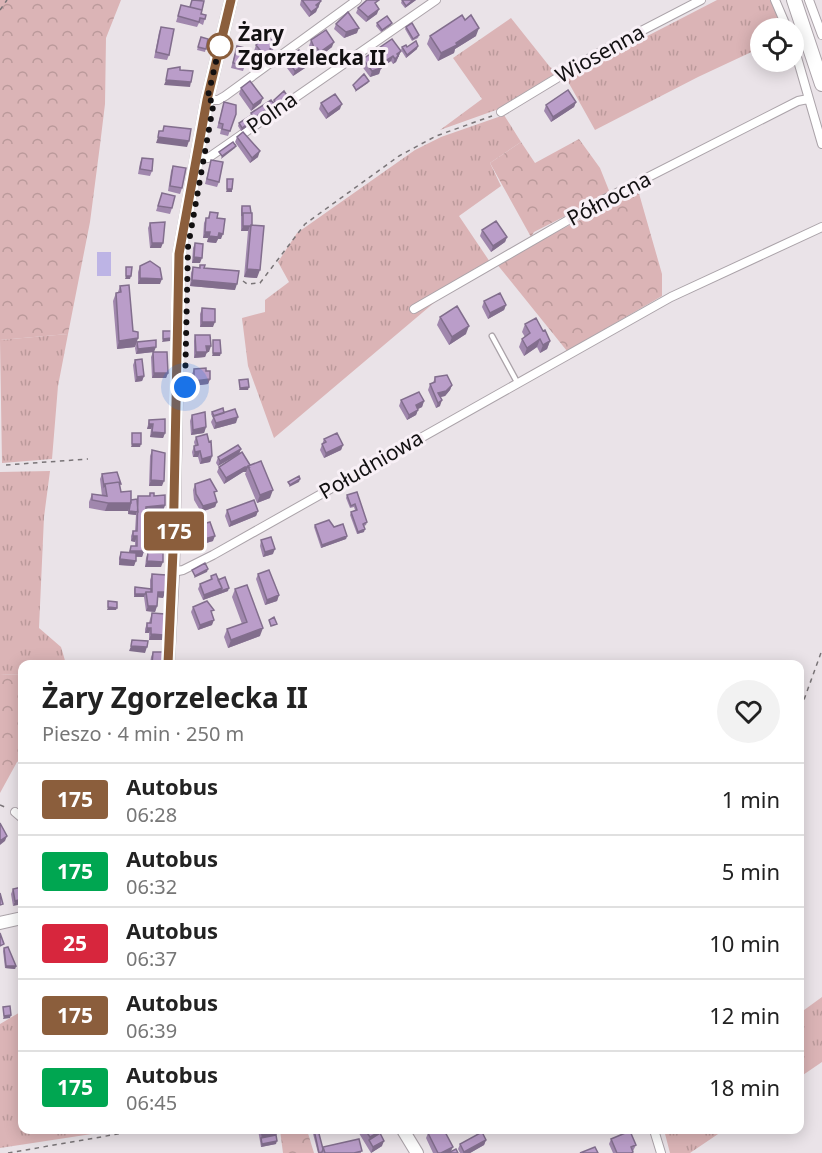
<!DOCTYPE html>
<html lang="pl">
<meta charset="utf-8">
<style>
:root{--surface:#fff;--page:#f2f2f2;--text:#222;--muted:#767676;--line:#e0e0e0}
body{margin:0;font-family:"Noto Sans",sans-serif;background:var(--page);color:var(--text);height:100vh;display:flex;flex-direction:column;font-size:22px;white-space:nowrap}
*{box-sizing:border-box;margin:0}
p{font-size:20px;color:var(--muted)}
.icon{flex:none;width:33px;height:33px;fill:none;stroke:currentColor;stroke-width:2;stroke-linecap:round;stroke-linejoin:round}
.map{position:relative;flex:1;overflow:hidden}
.sheet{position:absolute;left:18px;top:660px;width:786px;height:474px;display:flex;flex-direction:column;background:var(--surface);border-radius:12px;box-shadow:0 3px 15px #0003}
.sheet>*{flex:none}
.badge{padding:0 12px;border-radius:4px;font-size:21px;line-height:39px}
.controls{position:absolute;left:750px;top:18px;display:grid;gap:12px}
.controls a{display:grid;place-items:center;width:54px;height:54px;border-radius:50%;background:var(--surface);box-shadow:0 3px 15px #0003;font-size:30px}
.you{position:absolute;width:30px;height:30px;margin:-15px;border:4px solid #fff;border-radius:50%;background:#1a73e8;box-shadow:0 0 0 9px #1a73e833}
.map>.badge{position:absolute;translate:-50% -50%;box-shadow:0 0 0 3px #fff}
.round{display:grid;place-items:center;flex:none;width:63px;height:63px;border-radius:32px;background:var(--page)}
.head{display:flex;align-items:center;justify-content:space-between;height:102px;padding:0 24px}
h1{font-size:28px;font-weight:700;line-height:45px}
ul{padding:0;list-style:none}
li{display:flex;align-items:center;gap:18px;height:72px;padding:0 24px;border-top:2px solid var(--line)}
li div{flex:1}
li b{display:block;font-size:22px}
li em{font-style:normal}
li .badge{min-width:66px;font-weight:700;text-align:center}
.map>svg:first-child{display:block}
</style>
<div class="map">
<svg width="822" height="1153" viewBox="0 0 822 1153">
<defs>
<pattern id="grass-tufts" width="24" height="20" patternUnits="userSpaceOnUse" patternTransform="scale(1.5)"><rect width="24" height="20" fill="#dbb4b6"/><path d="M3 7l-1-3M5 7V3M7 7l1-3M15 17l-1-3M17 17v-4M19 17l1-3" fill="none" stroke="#bb9a9b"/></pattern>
<pattern id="forest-crowns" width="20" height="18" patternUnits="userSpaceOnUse" patternTransform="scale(1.5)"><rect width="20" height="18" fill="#dbb4b6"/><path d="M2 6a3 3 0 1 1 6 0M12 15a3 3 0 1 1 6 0" fill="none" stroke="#bb9a9b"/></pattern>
</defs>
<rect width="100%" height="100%" fill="#eae3e8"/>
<!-- grass -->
<path fill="url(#grass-tufts)" d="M717,0H773L784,28H760V48L698,77L595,130L566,78Z
M511,18L550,67L558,72L496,110L440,130L482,99L453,58Z
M504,115L521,142L490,163L501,186L459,216L490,262L474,269L274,438L248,366L242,318L265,312V300L289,282L278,262L297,233L415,150L441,137Z
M68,334L58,386L52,459L2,463L0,340Z
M50,471L44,517L39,628L61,647L66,664H22V675L0,674V472Z
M822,997V1062L800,1077V1013Z
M22,1011V1130H118L0,1148V1024Z
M664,1130H724L690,1153H670Z"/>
<!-- forest -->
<path fill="url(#forest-crowns)" d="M0,0H121L106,38L105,104L100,145L90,222L68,334L0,340Z
M579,139L600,168L610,193L534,232L531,237L490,163L521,142L535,163Z
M638,190L662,274V296L567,351L496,263Z
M0,674L22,675V759L17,762L0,793Z
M280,1130H307L314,1153H283Z"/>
<!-- water -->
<path fill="#bdb4e5" d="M97,252H111V276H97Z"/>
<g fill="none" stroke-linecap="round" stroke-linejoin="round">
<defs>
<path id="lane" d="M492,336L517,382"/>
<path id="street" d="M775,0L787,28
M809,0L822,35
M794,47L822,144
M207,100H218L225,96L357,0
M501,112L595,55L701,0
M196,159L208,158L436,0
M414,309L603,200L798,101L808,99
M173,572L183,570L213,555L671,297L822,227
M15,812L22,818
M654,1130L661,1153"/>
<path id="secondary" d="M168,664L173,572L179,254L207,100L231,0
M0,923L22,918
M403,1130L417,1153"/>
<path id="primary" d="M794,0L822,84"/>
</defs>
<!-- lane casing -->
<use href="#lane" stroke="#aba3a9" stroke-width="7"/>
<!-- street casing -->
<use href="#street" stroke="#aba3a9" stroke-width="10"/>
<!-- secondary casing -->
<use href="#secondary" stroke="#aba3a9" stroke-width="14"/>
<!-- primary casing -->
<use href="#primary" stroke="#aba3a9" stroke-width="16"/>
<!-- path -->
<path stroke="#797477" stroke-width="1.5" stroke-dasharray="4.5 4.5" stroke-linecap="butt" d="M0,10L7,0
M243,281L247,284L260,283L305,224L399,156L436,136L492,116
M6,465L88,459
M800,744L801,708L822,650
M0,805L7,808
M8,1153L141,1130"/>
<!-- lane -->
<use href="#lane" stroke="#fff" stroke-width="4.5"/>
<!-- street -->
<use href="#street" stroke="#fff" stroke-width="8"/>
<!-- secondary -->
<use href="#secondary" stroke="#fff" stroke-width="12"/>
<!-- primary -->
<use href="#primary" stroke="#fff" stroke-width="14"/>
</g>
<!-- wall -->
<path fill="#a087ad" d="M301,0H320L319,6L317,8L316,12L309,17L300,5Z
M402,0H416L405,8L401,3Z
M181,5L206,15L203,25L199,23L197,27L176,22Z
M377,6V14L366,22L356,13L358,8Z
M377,23L391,25L381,32L376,26Z
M336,24L357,33L344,38L334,29Z
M161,27L169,55L167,60L154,58L159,32Z
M406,27L419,35L418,38L412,41L405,29Z
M430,36H476L455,49L454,53L438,61L427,44Z
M201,37L208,39L205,52L197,50Z
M311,40L332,47L318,58L315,54L313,55L309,46Z
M256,45H275L273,50L272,51L273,53L271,58L264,63L254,51Z
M237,46L245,65L243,71L231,68Z
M402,47H407L417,49L406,58L401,50Z
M401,51L396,62L393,64L391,61L381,68L379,74L370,77L361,65L363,59Z
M286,58L307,63L305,68L293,76L284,64Z
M241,88L261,103L251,111L239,94Z
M274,100H287L276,107L274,104L272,109L241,131L238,126L239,123L250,116L251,113L273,102Z
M224,102L236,114L228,136L220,134L221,129L217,128Z
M576,102L574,107L551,122L544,111L546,105Z
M321,103L340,109L326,119L319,109Z
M237,137L258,157L250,163L235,142Z
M142,158L152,171L150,176L138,174L140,163Z
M211,160L219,182L217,187L205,184Z
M173,166L182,188L180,194L168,191L171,171Z
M162,193L172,208L170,214L156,211Z
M242,206L252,225L257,278L244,277L248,231H241V209Z
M210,212L217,218L221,239H218L216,243L207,242L208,238H203L204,223L206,218H208Z
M150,223L161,248H150L148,228Z
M482,230L507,237L505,242L491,252L480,236Z
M195,243L200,263H192L193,248Z
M200,265L204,268L235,290L190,286L191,273L193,267L199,268Z
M140,266L160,284H138V272Z
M120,286L133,331L138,338L135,347L117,349L113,301L116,293L118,292Z
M484,301L506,305L504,310L488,319L482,307Z
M202,308L213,327H200V314Z
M440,317L466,334L449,345L437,325Z
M525,324L543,331L550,341L547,349L540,353L537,347L524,356L519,347L522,339L525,337L522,332Z
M195,335L209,352H207L205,357L194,358V341Z
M137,342L154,352L168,373L166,378H152L151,357L153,352L136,354L135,348Z
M135,360L144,376L142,381L135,382L133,365Z
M194,369L210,379L208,384L192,386V374Z
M435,377L452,385L450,390L445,396L440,397V406L436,408L428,390L430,384L433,383Z
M401,400L424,401L422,407L418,409L416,415L407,420L399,406Z
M212,412L224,413L236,423L214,429L211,422L213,418L211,414Z
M192,415L206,427L204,433L191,435L190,421Z
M149,420L165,433L163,438L150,437L151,429H147Z
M196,437L212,456L210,462L200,464L198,457H193L192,452L194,446H195L194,442Z
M324,439L343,445L341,450L324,458L320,450Z
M241,449L239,454L218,466L216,463L218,457Z
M152,450L162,486H149L150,456Z
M242,452L270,498L257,503L245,474L246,472H243L224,484L217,472L219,467Z
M102,474L120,488L121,492L131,500L137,499L138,496H149L150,493L165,505L163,511L145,512L144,551L142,557H136L134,566L119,565V558L121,552L129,553L131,546H135V542L131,541V536L133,531H135L136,515L128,514V511H105L89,508V502L92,494L102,496L100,479Z
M195,484L215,495L217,502L215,507L201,512L194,500L193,490Z
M357,492L367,522L366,525L364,526V532L357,534L350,515L351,512L355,510L354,507L350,508L346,498L347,495Z
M227,510L258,511L256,516L229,527L225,516Z
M152,518L162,547L149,546L150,523Z
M315,525L334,527L347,536L346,539L321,548L314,527Z
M193,527L213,541L196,546L191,532Z
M261,540L273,554L263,557L260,546Z
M148,552L161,567H145L146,558Z
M152,574L165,592L163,598L157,597V606L155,612L146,611L144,597H134V589L135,587L150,589V580Z
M258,574L279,595L277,601L265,605L256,579Z
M211,576L218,580L228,591L203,600L198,589L200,584L210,580Z
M235,589L260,636L228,648L224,637L227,629L242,624L232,597Z
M193,607L213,615L212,625L198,630L191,612Z
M152,613L162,640H149V633H145V629L147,623H149L150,619Z
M153,652L163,664H150L151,657Z
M22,887L13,906L11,894L13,889Z
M4,948L16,966L15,969L5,968L3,951Z
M258,1130H276V1144L261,1147Z
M312,1130H318L323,1149L359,1139L361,1153H318Z
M357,1130H380V1133L382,1146L371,1153Z
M428,1133L451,1152L458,1153H433L426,1138Z
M611,1139L636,1145L633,1151V1153H613L609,1144Z
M486,1140L484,1145L470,1153H460L458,1149L460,1144Z"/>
<!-- shaded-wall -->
<path fill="#826e8d" d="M413,0H416L405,8L406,6Z
M321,1L316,12L309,17L311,12L316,5Z
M379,9L377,14L366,22L368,17Z
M392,23L391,25L381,32L382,30Z
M359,28L357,33L344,38L346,32Z
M479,28L476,36L455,49L454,53L438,61L441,53Z
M334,42L332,47L318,58L320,52Z
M418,46L417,49L406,58L407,55Z
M401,51L396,62L393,64L397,54Z
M273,53L271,58L264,63L266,58Z
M393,56L391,61L380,69L381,68L379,74L370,77L372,71Z
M307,63L305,68L293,76L295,71Z
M166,80L191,82L190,87L164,85Z
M369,81L368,83L355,92L356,90Z
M288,97L287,100L276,107L277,104Z
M263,98L261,103L251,111L253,105Z
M576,102L574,107L551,122L553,117Z
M274,104L272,109L241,131L242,128L253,120L254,118Z
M342,104L340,109L326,119L328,114Z
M158,137L189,141L187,147L156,143Z
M236,146L235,148L221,159L222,156Z
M260,151L258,157L250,163L252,158Z
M227,189H232V192H226Z
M243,226H250L248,231H241Z
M205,232H210L208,238H203Z
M219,233L223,234L221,239H218L216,243L207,242L209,236Z
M507,237L505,242L491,252L493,246Z
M152,243H163L161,248H150Z
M194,257L202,258L200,263H192Z
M247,269L260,270L257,278L244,277Z
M126,276H131L130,279H125Z
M140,278L162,279L160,284H138Z
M192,280L237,284L235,290L190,286Z
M506,305L504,310L488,319L490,313Z
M202,322H215L213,327H200Z
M469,326L466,334L449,345L452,337Z
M138,338L135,347L117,349L119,341Z
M171,338L170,341L162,342L163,339Z
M540,339L537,347L524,356L527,348Z
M550,341L547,349L540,353L543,345Z
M206,346H211L209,352H204Z
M156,347L154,352L136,354L138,349Z
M196,352H207L205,357L194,358Z
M213,353H221L220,356H212Z
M154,373H168L166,378H152Z
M144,376L142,381L135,382L137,377Z
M210,379L208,384L192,386L194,381Z
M452,385L450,390L445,396L436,398L438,393Z
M249,387L248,390H239L240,388Z
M442,400L440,406L436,408L438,403Z
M424,401L422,407L414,411L416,405Z
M418,410L416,415L407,420L409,415Z
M238,417L236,423L214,429L216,423Z
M149,424H153L151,429H147Z
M206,427L204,433L191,435L193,430Z
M152,432L165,433L163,438L150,437Z
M132,444H141L140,447H131Z
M343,445L341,450L324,458L326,453Z
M241,449L239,454L218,466L220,461Z
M200,451L198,457H193L195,452Z
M212,456L210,462L200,464L202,459Z
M245,467H248L246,472H243L224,484L226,478Z
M300,479L299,482L289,487L290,485Z
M151,480L164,481L162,486H149Z
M273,490L270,498L257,503L260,495Z
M217,502L215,507L201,512L203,506Z
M108,503H131L128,511H105Z
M165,505L163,511L144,512L146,507Z
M129,511L136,512V515L128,514Z
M258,511L256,516L229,527L231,522Z
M365,529L364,532L357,534L358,532Z
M133,536H137L135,542L131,541Z
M215,536L213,541L196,546L197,541Z
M347,536L346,539L321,548L322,545Z
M151,541H164L162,547L149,546Z
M275,549L273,554L263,557L265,552Z
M130,551H144L142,557L129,556Z
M120,559L136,561L134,566L119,565Z
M147,561L163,562L161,567H145Z
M208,569L207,572L194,578L195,576Z
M222,588H229L228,591L203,600L204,595Z
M158,592H165L163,598L156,597Z
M135,594H145L144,597H134Z
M279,595L277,601L265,605L267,600Z
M148,606H157L155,612L146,611Z
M108,607L117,608L116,610H107Z
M214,620L212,625L198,630L200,625Z
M147,628H151L149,633H145Z
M263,628L260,636L228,648L231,640Z
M151,634L164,635L162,640H149Z
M131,646L147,647L145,653L129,651Z
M7,836L5,841L0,845V841Z
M22,899V904L13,906L15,901Z
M6,966H16L15,969L5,968Z
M11,1015L10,1018L3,1019L4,1016Z
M381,1131L378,1139L369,1140L370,1137Z
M277,1133L275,1138H261L262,1135Z
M486,1140L484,1145L470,1153H463L464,1152Z
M277,1141L276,1144L261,1147L262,1144Z
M384,1141L382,1146L371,1153L373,1147Z
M453,1147L450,1153H441Z"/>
<!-- building -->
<path fill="#ba9dc9" stroke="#826e8d" stroke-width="1.5" d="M192,0L204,1L202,10L190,7Z
M302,0H320L321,1L316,5L318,7L311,12Z
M367,0H379L375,3L379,9L368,17L358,8Z
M402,0H413L406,6Z
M181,5L202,10L201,14L206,15L205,19L200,18L199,22L178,16Z
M348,12L359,28L346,32L336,24Z
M462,15L465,20L471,15L479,28L456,43L457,45L441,53L430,36Z
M387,16L392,23L382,30L377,23Z
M412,23L419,35L413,39L406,27Z
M161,27L174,29L169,55L156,52Z
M326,30L334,42L320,52L317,48L315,50L311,40Z
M267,34L275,45L270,49L273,53L266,58L256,45Z
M201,37L208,39L206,49L198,47Z
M392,39L401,51L397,54L398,56L395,59L393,56L379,65L381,68L372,71L363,59Z
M416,41L418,46L407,55L402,47L406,45L407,47Z
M237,46L249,49L245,65L233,63Z
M299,50L308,59L307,63L295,71L286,58Z
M180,67V70L193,71L191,82L166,80L168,69Z
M364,74L369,81L356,90L353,85Z
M250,81L263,98L253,105L241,88Z
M568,90L576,102L553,117L546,105Z
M284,91L288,97L277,104L274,100Z
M335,94L342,104L328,114L321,103Z
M271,100L274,104L254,118L251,113Z
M224,102L236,105V114L230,131L222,129L223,124L219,123Z
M250,116L253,120L242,128L239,123Z
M164,126L191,129L189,141L158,137L159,131H163Z
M243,132L260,151L252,158L237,137Z
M233,142L236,146L222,156L219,152Z
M142,158L153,159L152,171L140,169Z
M211,160L223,162L219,182L207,179Z
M173,166L186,168L182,188L170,186Z
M227,179H233L232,189H227Z
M162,193L175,196L172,208L158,206Z
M242,206H250L251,213H243L242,216Z
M210,212L218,213L217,218L225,219L223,234L219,233L218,237L209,236L210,232H205L206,218H209Z
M243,213H252V225H251V226H243Z
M496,221L507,237L493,246L482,230Z
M165,222L163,243H152L150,223Z
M251,225L264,226L260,270L247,269Z
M195,243L203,244L202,258L194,257Z
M150,261L160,268L162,279L140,278V266Z
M200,265H205L204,268L239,271L237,284L192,280L193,267L200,268Z
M126,267H132L131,276H126Z
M129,285L133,331L138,332V338L119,341L116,293L121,292L120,286Z
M500,293L506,305L490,313L484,301Z
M457,306L469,326L452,337L440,317Z
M202,308L215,309V322H202Z
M536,318L543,331L545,330L550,341L543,345L540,339L527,348L522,339L530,333L525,324Z
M163,331H171V338L163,339Z
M195,335H210L211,346H206L207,352H196Z
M156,340V347L138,349L137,342Z
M213,340H220L221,353H213Z
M153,352H167L168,373H154Z
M142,359L144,376L137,377L135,360Z
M206,368V371H210V379L194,381V369Z
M447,375L452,385L446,391L438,393L442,400L438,403L430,384L435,382V377Z
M248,379L249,387L240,388L239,380Z
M419,392L424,401L416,405L418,410L409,415L401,400Z
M223,408L224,413L214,416L212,412Z
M235,409L238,417L216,423L213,416Z
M205,412L206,427L193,430L192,415Z
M165,419V433L152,432L153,424H149V420Z
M132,433H141V444H132Z
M337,433L343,445L326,453L322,444L326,442L324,439Z
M207,434L209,442L211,441L212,456L202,459L200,451L195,452L194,446L198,445L196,437Z
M238,445L241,449L220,461L218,457Z
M152,450L165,453L164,481L151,480Z
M242,452L250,465L248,466L249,467H245L226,478L219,467Z
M261,461L273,490L260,495L248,466Z
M117,472L121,484H120L119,482L105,484L104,486L102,474Z
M299,476L300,479L290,485L288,482Z
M210,479L217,491L214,492L217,502L203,506L196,494L195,484Z
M119,482L121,492L131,491V503H108L92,500V494L107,496L105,484Z
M357,492L367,522L363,524L365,529L358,532L351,512L357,510L355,504L351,506L347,495Z
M150,493H154V496L165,495V505L146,507L144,551H130L131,546H137V536H133V531H137L138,496H150Z
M137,499L138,512L129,511L131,500Z
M254,500L258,511L231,522L227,510Z
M152,518L165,519L164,541H151Z
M329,520L334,527L343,524L347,536L322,545L315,525Z
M210,522L215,536L197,541L193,527Z
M271,537L275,549L265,552L261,540Z
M121,552L136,553V561L120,559Z
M148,552L163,553V562L147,561Z
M205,563L208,569L195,576L192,570Z
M269,570L279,595L267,600L258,574Z
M152,574L166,575L165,592H158L157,606H148L146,592H152Z
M216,574L222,588L204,595L200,584L212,579L211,576Z
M225,577L229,588L221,591L222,588L218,580Z
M247,585L263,628L231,640L227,629L247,622L235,589Z
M135,587L151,589V592H146L145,594H135Z
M108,601L117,602V608L108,607Z
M207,601L214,610L211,611L214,620L200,625L193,607Z
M152,613L165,614L164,635L151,634V628H147V623H151Z
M274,617L277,624L271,626L269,620Z
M132,640L148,641L147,647L131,646Z
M153,652H163V664H152Z
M0,823L7,836L0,841Z
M22,887V899L15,901L13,889Z
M0,893L3,904L0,905Z
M0,933L4,944L0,946Z
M8,947L16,966H6L4,948Z
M10,1006L11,1015L4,1016L3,1007Z
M261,1130H276L277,1133L262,1135Z
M314,1130H318L323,1149L322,1152L319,1153Z
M365,1130H380L381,1131L370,1137Z
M434,1130H444L453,1147L441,1153H438L428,1133Z
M630,1131L636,1145L631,1147L633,1152L631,1153H617L611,1139Z
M482,1132L486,1140L464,1152L460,1144Z
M380,1133L384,1141L373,1147L369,1140Z
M276,1135L277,1141L262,1144L261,1138Z
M359,1139L362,1151L354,1153H325L323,1147Z
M595,1147L598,1153H580Z
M456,1149L458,1153H448Z"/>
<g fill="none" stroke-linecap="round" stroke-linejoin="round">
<defs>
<path id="line" d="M168,664L173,551L179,254L207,100L231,0"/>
</defs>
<!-- line casing -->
<use href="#line" stroke="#fff" stroke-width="14"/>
<!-- line -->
<use href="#line" stroke="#8b5e3c" stroke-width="9"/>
<!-- walk -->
<path stroke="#121011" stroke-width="6" stroke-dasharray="0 10.8" d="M185,387L188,247L214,101L207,100L221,40L220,46"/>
</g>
<!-- markers -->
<circle fill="#fff" stroke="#8b5e3c" stroke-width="3" cx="220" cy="46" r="12"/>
<g text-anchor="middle" stroke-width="6" stroke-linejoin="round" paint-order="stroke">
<!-- stop labels -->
<g font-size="21" font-weight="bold" fill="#121011" stroke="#f8f0f6" text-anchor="start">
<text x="238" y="41">Żary<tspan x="238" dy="24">Zgorzelecka II</tspan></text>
</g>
<!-- street labels -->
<g font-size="21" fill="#121011" stroke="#f8f0f6">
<text transform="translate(600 54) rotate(-29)" y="7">Wiosenna</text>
<text transform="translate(272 113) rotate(-35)" y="7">Polna</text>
<text transform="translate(609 199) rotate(-28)" y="7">Północna</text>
<text transform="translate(371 465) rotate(-30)" y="7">Południowa</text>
</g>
</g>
</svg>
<div class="controls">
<a><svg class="icon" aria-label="locate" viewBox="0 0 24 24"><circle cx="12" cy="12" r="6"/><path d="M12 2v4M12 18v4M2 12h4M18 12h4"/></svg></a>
</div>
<div class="you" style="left:185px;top:387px"></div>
<b class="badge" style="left:174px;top:531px;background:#8b5e3c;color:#fff">175</b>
<section class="sheet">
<div class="head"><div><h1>Żary Zgorzelecka II</h1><p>Pieszo · 4 min · 250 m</p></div><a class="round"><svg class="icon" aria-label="heart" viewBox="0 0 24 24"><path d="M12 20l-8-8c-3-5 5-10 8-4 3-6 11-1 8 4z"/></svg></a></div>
<ul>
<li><span class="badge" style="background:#8b5e3c;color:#fff">175</span><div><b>Autobus</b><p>06:28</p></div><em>1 min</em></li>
<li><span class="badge" style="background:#00a651;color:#fff">175</span><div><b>Autobus</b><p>06:32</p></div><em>5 min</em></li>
<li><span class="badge" style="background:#d7263d;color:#fff">25</span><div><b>Autobus</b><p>06:37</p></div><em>10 min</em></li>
<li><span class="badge" style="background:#8b5e3c;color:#fff">175</span><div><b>Autobus</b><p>06:39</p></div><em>12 min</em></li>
<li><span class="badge" style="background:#00a651;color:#fff">175</span><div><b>Autobus</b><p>06:45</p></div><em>18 min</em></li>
</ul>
</section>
</div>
